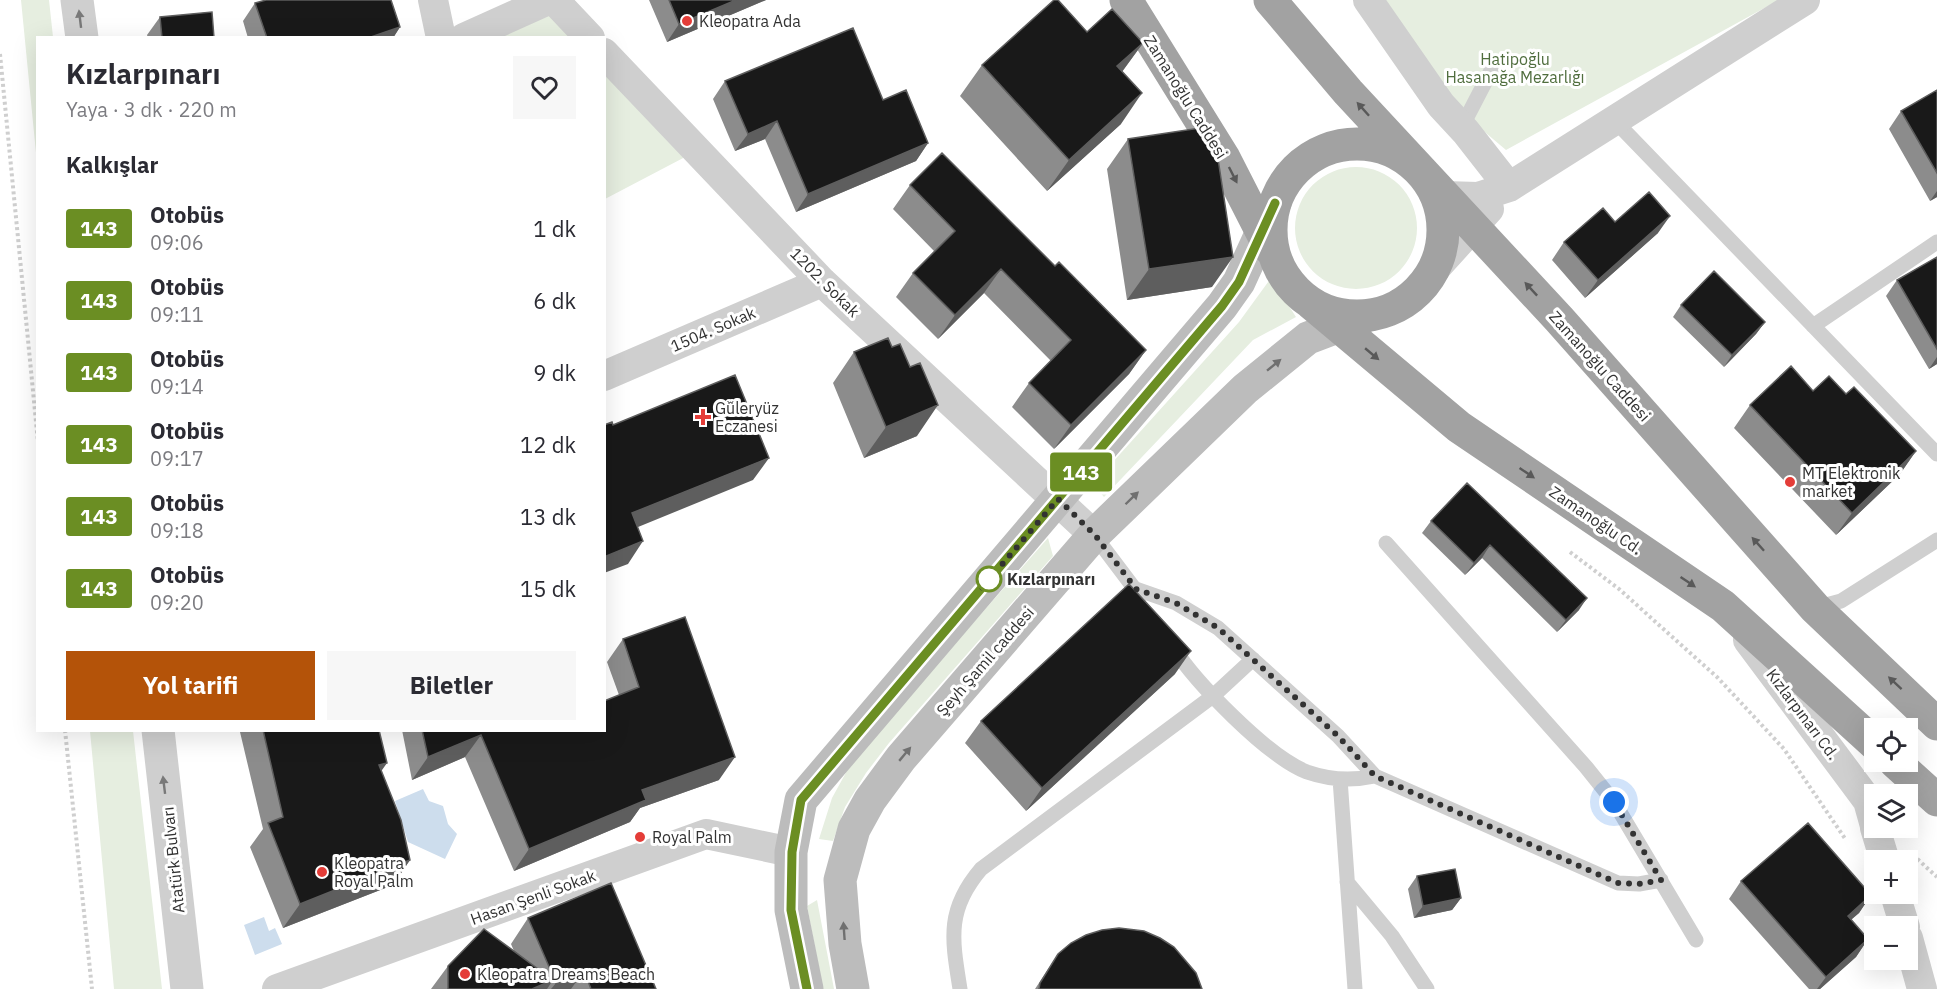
<!DOCTYPE html>
<html lang="tr">
<meta charset="utf-8">
<style>
:root{--surface:#fff;--page:#f7f7f7;--text:#2b2b33;--muted:#7c7c81;--accent:#b45309}
body{margin:0;font-family:"IBM Plex Sans",sans-serif;background:var(--page);color:var(--text);height:100vh;display:flex;flex-direction:column;font-size:22px;white-space:nowrap}
*{box-sizing:border-box;margin:0}
p{font-size:20px;color:var(--muted)}
.icon{flex:none;width:33px;height:33px;fill:none;stroke:currentColor;stroke-width:2;stroke-linecap:round;stroke-linejoin:round}
.map{position:relative;flex:1;overflow:hidden}
.drawer{position:absolute;left:36px;top:36px;width:570px;height:696px;display:flex;flex-direction:column;background:var(--surface);border-radius:0px;box-shadow:0 6px 24px #0002}
.drawer>*{flex:none}
.badge{padding:0 12px;border-radius:4px;font-size:21px;line-height:39px}
.buttons{position:absolute;left:1864px;top:718px;display:grid;gap:12px}
.buttons a{display:grid;place-items:center;width:54px;height:54px;border-radius:0px;background:var(--surface);box-shadow:0 6px 24px #0002;font-size:30px}
.you{position:absolute;width:30px;height:30px;margin:-15px;border:4px solid #fff;border-radius:50%;background:#1a73e8;box-shadow:0 0 0 9px #1a73e833}
.map>.badge{position:absolute;translate:-50% -50%;box-shadow:0 0 0 3px #fff}
h2{padding:0 30px;font-size:22px;line-height:54px}
.round{display:grid;place-items:center;flex:none;width:63px;height:63px;border-radius:0px;background:var(--page)}
.head{display:flex;align-items:center;justify-content:space-between;height:102px;padding:0 30px}
h1{font-size:28px;font-weight:800;line-height:45px}
.action{display:flex;gap:12px;margin-top:auto;padding:12px 30px}
.action a{flex:1;height:69px;border-radius:0px;background:var(--accent);color:#fff;font-size:24px;font-weight:800;line-height:69px;text-align:center}
.action a+a{background:var(--page);color:var(--text)}
ul{padding:0;list-style:none}
li{display:flex;align-items:center;gap:18px;height:72px;padding:0 30px}
li div{flex:1}
li b{display:block;font-size:22px}
li em{font-style:normal}
li .badge{min-width:66px;font-weight:700;text-align:center}
.map>svg:first-child{display:block}
</style>
<div class="map">
<svg width="1937" height="989" viewBox="0 0 1937 989">
<rect width="100%" height="100%" fill="#fff"/>
<!-- green -->
<path fill="#e6eee0" d="M21,0H49L53,37L38,38L37,163Z
M1382,0H1779L1506,150L1467,117Z
M550,9L577,38H484Z
M605,67L687,156L605,199Z
M1295 228a61 61 0 1 1 122 0a61 61 0 1 1-122 0Z
M1271,278L1296,317L1253,340L1104,497L1093,484L1239,322Z
M1048,538L1053,556L889,743L866,773L845,807L833,841L819,839L832,798L854,758Z
M90,731H133L162,989H114Z
M817,900L834,989H823L807,906Z"/>
<!-- water -->
<path fill="#cddded" d="M423,789L429,801L443,806L448,824L457,834L445,859L408,842L395,801Z
M264,917L269,931L275,928L282,944L255,955L244,925Z"/>
<g fill="none" stroke-linecap="round" stroke-linejoin="round">
<!-- path -->
<path stroke="#cfcfcf" stroke-width="4" stroke-dasharray="3 3" stroke-linecap="butt" d="M0,54L38,442
M1570,552L1619,589L1718,678L1784,749L1846,840
M65,730L92,989
M1913,855L1937,877"/>
<!-- service -->
<path stroke="#cfcfcf" stroke-width="15" d="M1614,120L1937,454
M1466,132L1467,117L1494,65
M1813,326L1937,242
M1094,535L1140,596
M1386,543L1586,767L1614,802L1696,940
M1136,589L1176,603L1218,628L1338,736L1375,776L1618,883L1639,884L1661,880
M1815,608L1841,601L1937,540
M1173,647C1195,682 1268,757 1307,772C1330,780 1352,781 1375,776
M1340,779L1355,989
M1347,882L1392,936L1427,989
M960,989C952,939 946,910 981,869L1213,696L1253,659"/>
<!-- minor -->
<path stroke="#cfcfcf" stroke-width="30" d="M433,0L441,38
M554,0L590,38
M1368,0L1441,105L1466,132L1509,187
M464,38L548,0
M604,53L822,282L1094,535
M1444,196L1478,197L1509,187L1805,0
M1433,271L1489,209
M604,376L822,282
M1748,640L1868,801L1875,826
M1875,828L1885,861
M1895,894L1905,927
M1908,938L1922,989
M277,989L706,834L791,852"/>
<!-- tertiary -->
<path stroke="#cfcfcf" stroke-width="33" d="M77,0L82,38
M158,730L187,989"/>
<!-- secondary -->
<path stroke="#bcbcbc" stroke-width="33" d="M807,989L791,910V852L801,800L1222,306L1239,282L1275,203
M853,989L845,944L840,880L854,829L870,800L901,758L1094,535L1245,389L1308,338L1366,316"/>
<!-- trunk -->
<path stroke="#a2a2a2" stroke-width="33" d="M1126,0L1224,158L1271,250
M1270,0L1348,92L1559,319L1815,608L1937,724
M1271 230a86 86 0 1 1 172 0a86 86 0 1 1-172 0Z
M1311,303L1459,427L1723,606L1875,744
M1895,762L1937,800"/>
</g>
<!-- wall -->
<path fill="#8c8c8c" d="M649,0H766L667,42Z
M255,3L400,27L393,38H248L243,21Z
M160,17L214,38H148L147,35Z
M1087,32L1143,43L1122,72L1121,124L1047,191L960,96L982,65Z
M725,81L883,100L928,143L916,161L796,212L765,139L735,151L713,99Z
M1937,90V197L1930,201L1889,129L1901,111Z
M1128,139L1212,287L1127,300L1107,169Z
M910,185L1055,266L1146,350L1129,374L1054,449L1012,407L1029,383L1051,361L984,293L938,339L896,297L913,273L934,251L893,209Z
M1615,222L1658,233L1585,298L1552,260L1564,242Z
M1937,257V364L1929,369L1886,296L1897,280Z
M1681,305L1765,322L1756,334L1724,367L1673,317Z
M854,352L917,436L864,458L833,383Z
M1813,391L1846,394L1916,451L1900,474L1836,535L1734,428L1750,405Z
M1467,483L1579,610L1557,632L1482,558L1465,575L1422,533L1431,521Z
M623,639L719,780L640,808L630,822L514,871L465,757L412,780L402,730H604L619,695L607,662Z
M1175,674L1026,811L965,743L981,721Z
M241,730H379L381,771L410,860L393,885L283,928L250,847L263,829L240,732Z
M1417,876L1461,898L1452,910L1414,918L1408,889Z
M1741,881L1871,895L1859,913L1851,920L1868,939L1856,957L1820,989H1809L1729,899Z
M528,918L656,989H431L448,966L514,951L511,944Z
M1058,954L1202,989H1035Z"/>
<!-- shaded-wall -->
<path fill="#5e5e5e" d="M736,0H766L667,42L679,24Z
M400,27L393,38H368Z
M1143,43L1121,73L1117,66Z
M1142,93L1121,124L1047,191L1069,160Z
M777,121L765,139L735,151L748,134Z
M928,143L916,161L796,212L808,194Z
M1937,191V197L1930,201Z
M1670,216L1658,233L1585,298L1598,280Z
M1233,257L1212,287L1127,300L1149,269Z
M1001,269L984,293L938,339L955,315Z
M1765,322L1756,334L1724,367L1732,355Z
M1146,350L1129,374L1054,449L1071,425Z
M1937,357V364L1929,369Z
M938,405L917,436L864,458L886,427Z
M1916,451L1900,474L1836,535L1852,513Z
M769,458L753,480L616,536L632,513Z
M643,541L628,564L604,573V557Z
M1490,545L1482,558L1465,575L1474,563Z
M1587,598L1579,610L1557,632L1566,620Z
M1191,651L1175,674L1026,811L1042,788Z
M481,735L465,757L412,780L428,757Z
M735,757L719,780L640,808L630,822L514,871L529,849L642,790Z
M387,763L370,787L379,765Z
M410,860L393,885L283,928L300,904Z
M1871,895L1859,913L1835,933L1848,916Z
M1461,898L1452,910L1414,918L1423,906Z
M1868,939L1856,957L1820,989H1817L1826,977Z
M584,971L571,989H551L556,983Z
M553,980L547,989H532Z"/>
<!-- building -->
<path fill="#191919" stroke="#5e5e5e" stroke-width="1.5" d="M266,0H391L400,27L368,38H267L255,3Z
M669,0H736L679,24Z
M1054,0H1058L1087,32L1112,9L1143,43L1117,66L1142,93L1069,160L982,65Z
M212,12L214,38H162L160,17Z
M853,28L883,100L906,90L928,143L808,194L777,121L748,134L725,81Z
M1937,90V173L1901,111Z
M1213,126L1233,257L1149,269L1128,139Z
M942,153L1055,266L1059,262L1146,350L1071,425L1029,383L1071,340L1001,269L955,315L913,273L955,231L910,185Z
M1649,192L1670,216L1598,280L1564,242L1603,208L1615,222Z
M1937,257V349L1897,280Z
M1714,271L1765,322L1732,355L1681,305Z
M888,338L892,347L900,344L910,367L920,363L938,405L886,427L854,352Z
M1791,366L1813,391L1829,376L1846,394L1854,387L1916,451L1852,513L1750,405Z
M735,375L769,458L632,513L643,541L604,557V425L612,422L613,425Z
M1467,483L1587,598L1566,620L1490,545L1474,563L1431,521Z
M1129,584L1191,651L1042,788L981,721Z
M685,617L735,757L642,790L646,800L529,849L481,735L428,757L422,730H604V701L639,687L623,639Z
M263,730H379L387,763L379,765L401,820L410,860L300,904L268,823L283,817Z
M1808,823L1871,895L1848,916L1868,939L1826,977L1741,881Z
M1455,869L1461,898L1423,906L1417,876Z
M611,883L656,989H591L584,971L556,983L528,918Z
M1119,928L1144,931L1160,938L1174,947L1196,973L1202,989H1039L1040,983L1058,954L1071,943L1086,935L1102,930Z
M484,929L553,980L532,989H448V966Z"/>
<!-- one-way arrows -->
<defs><path id="oneway-solid" d="M-6-.8H1V-3.2L6.5 0L1 3.2V.8H-6Z" transform="scale(1.5)"/></defs>
<g fill="#797979">
<use href="#oneway-solid" transform="translate(80 19) rotate(-97)"/>
<use href="#oneway-solid" transform="translate(164 785) rotate(-97)"/>
</g>
<g fill="#595959">
<use href="#oneway-solid" transform="translate(1363 109) rotate(-132)"/>
<use href="#oneway-solid" transform="translate(1233 175) rotate(63)"/>
<use href="#oneway-solid" transform="translate(1531 289) rotate(-133)"/>
<use href="#oneway-solid" transform="translate(1372 354) rotate(40)"/>
<use href="#oneway-solid" transform="translate(1527 473) rotate(34)"/>
<use href="#oneway-solid" transform="translate(1758 544) rotate(-132)"/>
<use href="#oneway-solid" transform="translate(1688 582) rotate(34)"/>
<use href="#oneway-solid" transform="translate(1895 683) rotate(-137)"/>
</g>
<g fill="#707070">
<use href="#oneway-solid" transform="translate(1274 365) rotate(-39)"/>
<use href="#oneway-solid" transform="translate(1132 498) rotate(-44)"/>
<use href="#oneway-solid" transform="translate(905 754) rotate(-50)"/>
<use href="#oneway-solid" transform="translate(844 931) rotate(-94)"/>
</g>
<g fill="none" stroke-linecap="round" stroke-linejoin="round">
<defs>
<path id="line" d="M807,989L791,910L792,852L801,800L1222,306L1239,282L1275,203"/>
</defs>
<!-- line casing -->
<use href="#line" stroke="#fff" stroke-width="14"/>
<!-- line -->
<use href="#line" stroke="#6b8e23" stroke-width="9"/>
<!-- walk -->
<path stroke="#323232" stroke-width="6" stroke-dasharray="0 10.8" d="M989,579L982,588L1058,499L1095,535L1136,589L1176,603L1218,628L1338,736L1375,776L1618,883L1639,884L1661,880L1614,802"/>
</g>
<!-- markers -->
<g fill="#e43d38" stroke="#fff" stroke-width="2">
<circle cx="687" cy="21" r="6"/>
<path d="M700 408h6v6h6v6h-6v6h-6v-6h-6v-6h6z"/>
<circle cx="1790" cy="482" r="6"/>
<circle cx="640" cy="837" r="6"/>
<circle cx="322" cy="872" r="6"/>
<circle cx="465" cy="974" r="6"/>
</g>
<circle fill="#fff" stroke="#6b8e23" stroke-width="3" cx="989" cy="579" r="12"/>
<g text-anchor="middle" stroke-width="6" stroke-linejoin="round" paint-order="stroke">
<!-- poi labels -->
<g font-size="16" fill="#323232" stroke="#fff" text-anchor="start">
<text x="699" y="27">Kleopatra Ada</text>
<text x="715" y="414">Güleryüz<tspan x="715" dy="18">Eczanesi</tspan></text>
<text x="1802" y="479">MT Elektronik<tspan x="1802" dy="18">market</tspan></text>
<text x="652" y="843">Royal Palm</text>
<text x="334" y="869">Kleopatra<tspan x="334" dy="18">Royal Palm</tspan></text>
<text x="477" y="980">Kleopatra Dreams Beach</text>
</g>
<!-- park labels -->
<g font-size="16" fill="#506e3e" stroke="#fff">
<text x="1515" y="65">Hatipoğlu<tspan x="1515" dy="18">Hasanağa Mezarlığı</tspan></text>
</g>
<!-- street labels -->
<g font-size="16" fill="#323232" stroke="#fff">
<text transform="translate(1186 97) rotate(58)" y="6">Zamanoğlu Caddesi</text>
<text transform="translate(825 282) rotate(45)" y="6">1202. Sokak</text>
<text transform="translate(713 329) rotate(-23)" y="6">1504. Sokak</text>
<text transform="translate(1600 366) rotate(48)" y="6">Zamanoğlu Caddesi</text>
<text transform="translate(1596 520) rotate(34)" y="6">Zamanoğlu Cd.</text>
<text transform="translate(985 661) rotate(-49)" y="6">Şeyh Şamil caddesi</text>
<text transform="translate(1803 714) rotate(53)" y="6">Kızlarpınarı Cd.</text>
<text transform="translate(173 860) rotate(-96)" y="6">Atatürk Bulvarı</text>
<text transform="translate(533 897) rotate(-20)" y="6">Hasan Şenli Sokak</text>
</g>
<!-- stop labels -->
<g font-size="16" font-weight="bold" fill="#323232" stroke="#fff" text-anchor="start">
<text x="1007" y="585">Kızlarpınarı</text>
</g>
</g>
</svg>
<div class="buttons">
<a><svg class="icon" aria-label="locate" viewBox="0 0 24 24"><circle cx="12" cy="12" r="6"/><path d="M12 2v4M12 18v4M2 12h4M18 12h4"/></svg></a>
<a><svg class="icon" aria-label="layers" viewBox="0 0 24 24"><path d="M12 4l9 5-9 5-9-5zM3 14l9 5 9-5"/></svg></a>
<a>+</a>
<a>−</a>
</div>
<div class="you" style="left:1614px;top:802px"></div>
<b class="badge" style="left:1081px;top:472px;background:#6b8e23;color:#fff">143</b>
<section class="drawer">
<div class="head"><div><h1>Kızlarpınarı</h1><p>Yaya · 3 dk · 220 m</p></div><a class="round"><svg class="icon" aria-label="heart" viewBox="0 0 24 24"><path d="M12 20l-8-8c-3-5 5-10 8-4 3-6 11-1 8 4z"/></svg></a></div>
<h2>Kalkışlar</h2>
<ul>
<li><span class="badge" style="background:#6b8e23;color:#fff">143</span><div><b>Otobüs</b><p>09:06</p></div><em>1 dk</em></li>
<li><span class="badge" style="background:#6b8e23;color:#fff">143</span><div><b>Otobüs</b><p>09:11</p></div><em>6 dk</em></li>
<li><span class="badge" style="background:#6b8e23;color:#fff">143</span><div><b>Otobüs</b><p>09:14</p></div><em>9 dk</em></li>
<li><span class="badge" style="background:#6b8e23;color:#fff">143</span><div><b>Otobüs</b><p>09:17</p></div><em>12 dk</em></li>
<li><span class="badge" style="background:#6b8e23;color:#fff">143</span><div><b>Otobüs</b><p>09:18</p></div><em>13 dk</em></li>
<li><span class="badge" style="background:#6b8e23;color:#fff">143</span><div><b>Otobüs</b><p>09:20</p></div><em>15 dk</em></li>
</ul>
<div class="action"><a>Yol tarifi</a><a>Biletler</a></div>
</section>
</div>
